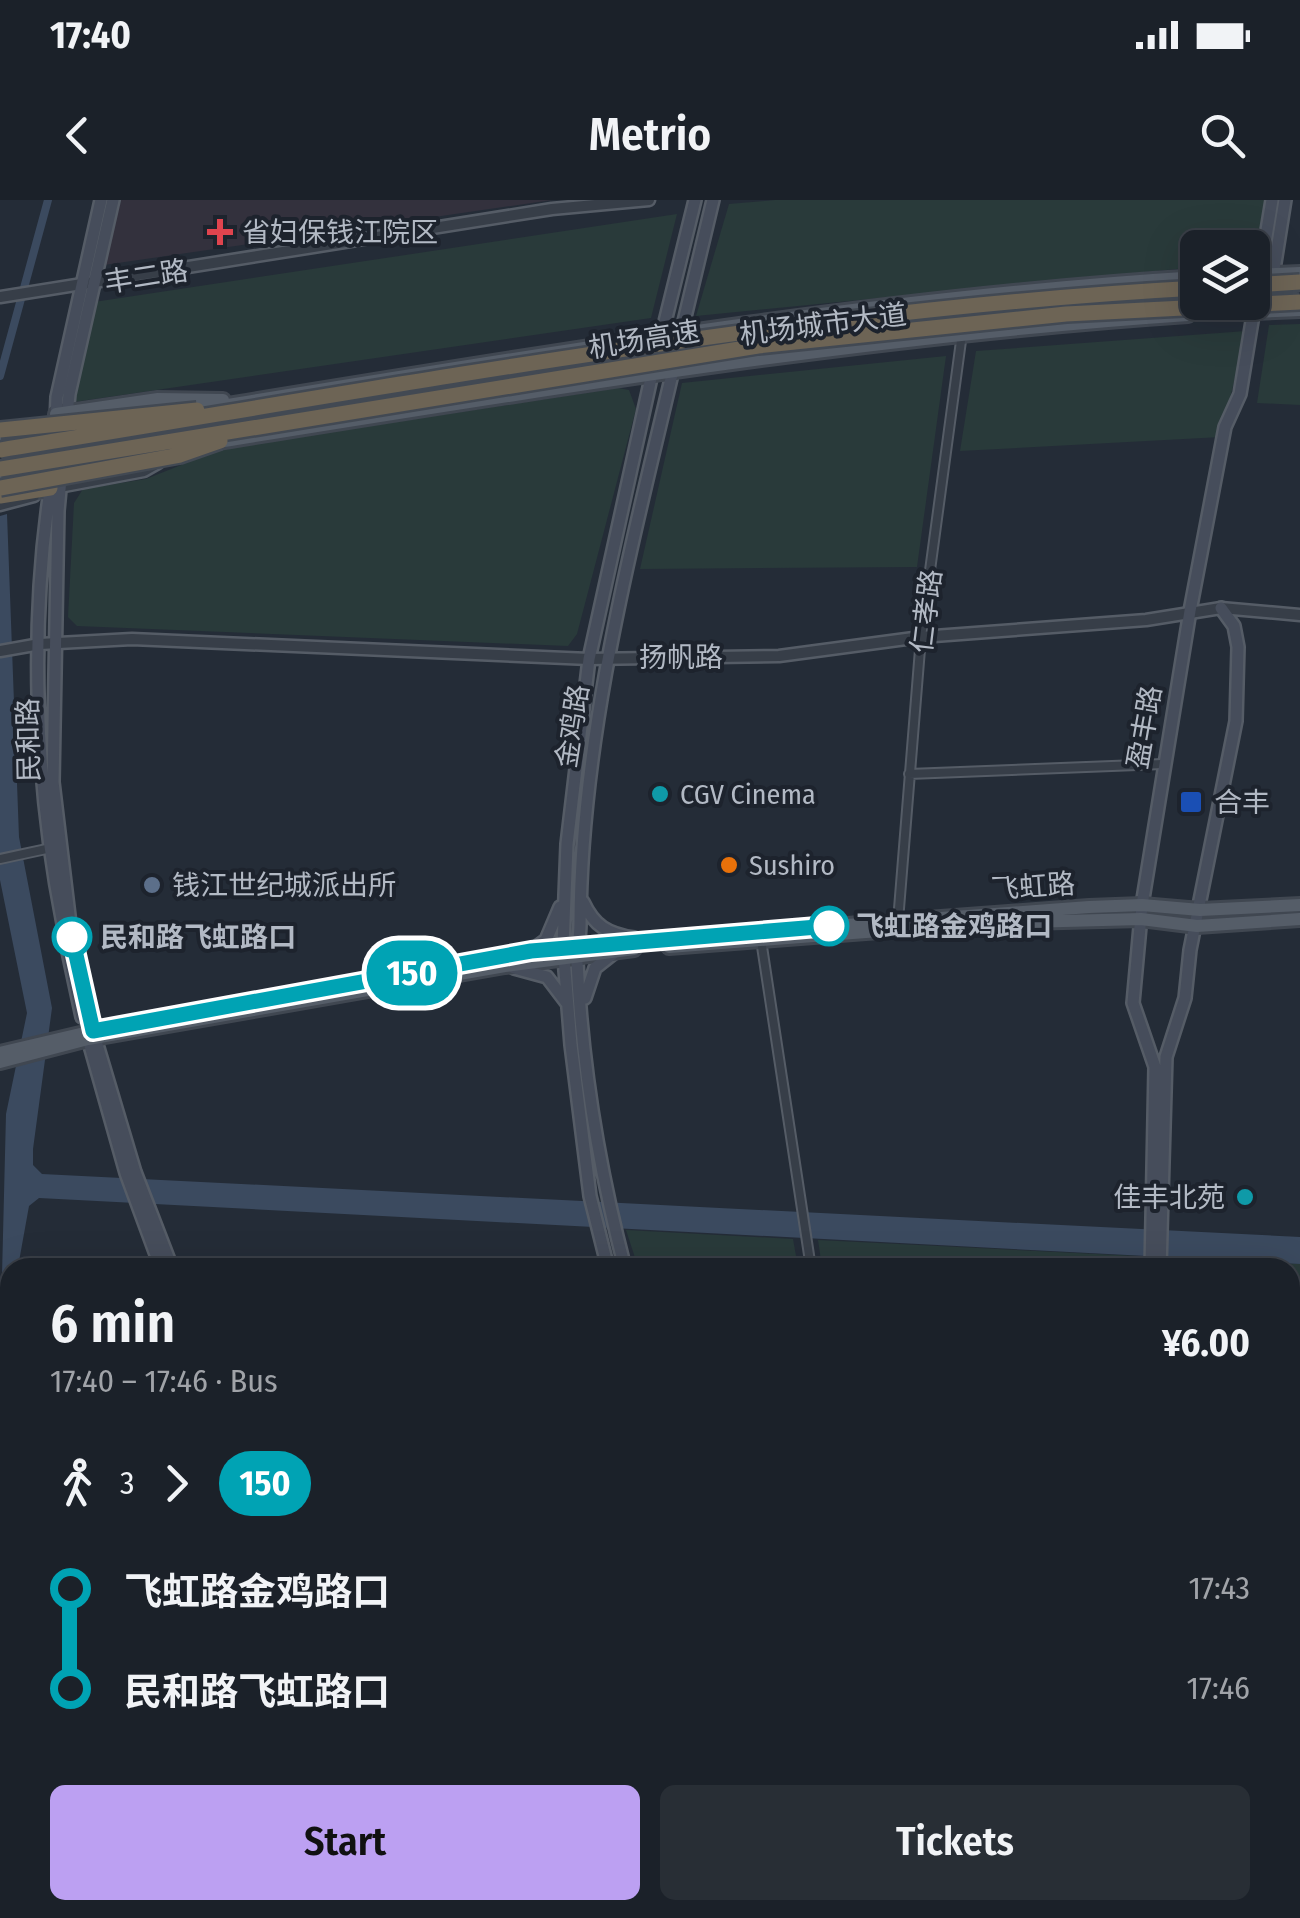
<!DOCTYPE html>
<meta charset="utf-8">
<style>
:root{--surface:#1b2129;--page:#282e35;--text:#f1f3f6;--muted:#a0a3a8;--line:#393e46;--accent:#bca0f2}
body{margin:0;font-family:"Fira Sans Condensed","Noto Sans SC",sans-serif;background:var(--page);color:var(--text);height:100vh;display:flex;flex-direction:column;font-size:38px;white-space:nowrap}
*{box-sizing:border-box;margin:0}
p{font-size:32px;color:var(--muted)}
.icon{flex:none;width:55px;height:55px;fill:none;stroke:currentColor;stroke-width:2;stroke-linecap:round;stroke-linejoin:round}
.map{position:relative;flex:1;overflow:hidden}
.sheet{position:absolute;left:0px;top:1058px;width:1300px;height:662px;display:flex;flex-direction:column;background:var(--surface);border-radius:30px 30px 0 0;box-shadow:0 10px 40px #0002,0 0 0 2px var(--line)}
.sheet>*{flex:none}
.badge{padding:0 20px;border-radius:32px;font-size:35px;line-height:65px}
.controls{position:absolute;left:1180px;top:30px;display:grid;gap:20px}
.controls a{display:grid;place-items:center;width:90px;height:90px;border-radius:15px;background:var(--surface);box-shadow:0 10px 40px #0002,0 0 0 2px var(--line);font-size:50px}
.map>.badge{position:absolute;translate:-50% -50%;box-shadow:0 0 0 5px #fff}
.legs{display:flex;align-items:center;gap:15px;height:110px;padding:0 50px;font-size:32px}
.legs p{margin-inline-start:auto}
.summary{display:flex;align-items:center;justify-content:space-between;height:170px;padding:0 50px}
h1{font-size:55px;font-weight:600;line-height:75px}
.button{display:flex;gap:20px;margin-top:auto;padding:20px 50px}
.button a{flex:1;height:115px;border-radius:15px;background:var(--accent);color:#111;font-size:40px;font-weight:600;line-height:115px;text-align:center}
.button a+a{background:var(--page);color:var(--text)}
ul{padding:0 50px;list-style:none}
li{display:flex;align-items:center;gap:35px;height:100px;font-size:38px}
li i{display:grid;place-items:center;width:15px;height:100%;margin:0 12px;background:currentColor}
li i::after{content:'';width:25px;height:25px;margin:-12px;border:8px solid;border-radius:50%;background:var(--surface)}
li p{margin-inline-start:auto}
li:first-child i{background:linear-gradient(#0000 50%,currentColor 0)}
li:last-child i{background:linear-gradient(currentColor 50%,#0000 0)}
.status{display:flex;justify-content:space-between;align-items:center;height:70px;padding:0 50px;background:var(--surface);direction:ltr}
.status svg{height:28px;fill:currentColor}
header{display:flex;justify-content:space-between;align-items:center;height:130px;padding:0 50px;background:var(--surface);font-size:45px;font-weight:600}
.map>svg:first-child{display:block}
</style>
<div class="status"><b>17:40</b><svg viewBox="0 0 49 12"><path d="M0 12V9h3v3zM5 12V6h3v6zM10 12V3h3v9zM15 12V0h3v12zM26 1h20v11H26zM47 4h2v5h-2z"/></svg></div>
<header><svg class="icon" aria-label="back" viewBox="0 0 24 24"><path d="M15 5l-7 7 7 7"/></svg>Metrio<svg class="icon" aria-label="search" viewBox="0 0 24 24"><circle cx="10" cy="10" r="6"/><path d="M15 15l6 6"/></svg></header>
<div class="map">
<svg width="1300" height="1718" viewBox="0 0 1300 1718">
<rect width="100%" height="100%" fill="#242c37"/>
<!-- medical -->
<path fill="#33313d" d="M121,0H552L104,65Z"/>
<!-- green -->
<path fill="#293a3a" d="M775,0H1265L1255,62L1252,48H1198L1197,67L696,116L729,4Z
M677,14L651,118L74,202L94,102Z
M1300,124V205L1257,203L1269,125Z
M1246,131L1221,237L960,251L976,151Z
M946,156L917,367L640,369L682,183Z
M618,188L629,190L636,209L577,434L568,446L77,426L68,417L74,303L83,289L146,279L224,248Z
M626,1030L793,1039L798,1067H638Z
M818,1040L1136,1056V1067H822Z
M1167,1058L1300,1064V1123H1290V1068H1166Z"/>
<!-- water -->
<path fill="#3b4a5f" d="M7,314L19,637L52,808L33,949V965L42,974L1300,1037V1064L39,998L29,1006L18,1067L10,1068V1107L0,1156L6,914L27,813L0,680V316Z"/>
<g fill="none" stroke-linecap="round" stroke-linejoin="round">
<!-- canal -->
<path stroke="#3b4a5f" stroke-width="8" d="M0,176L48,0"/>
<defs>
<path id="minor" d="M909,574L1163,564
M0,659L51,648
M898,721L921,437L966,104
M761,740L811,1068
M1290,1456L1300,1462
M1290,1657L1300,1647
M0,1665L10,1653
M249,1710L256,1718
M617,1710L620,1718
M1230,1718L1238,1710"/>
<path id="tertiary" d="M0,97L552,9L649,0
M54,288L144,271L158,263
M0,305L34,296
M0,451L40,444L132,439L589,459L779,456L921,437L1146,420L1221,408L1300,415
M1290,1136H1300
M0,1275L10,1271"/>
<path id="secondary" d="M113,0L69,194L58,311L53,582L71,732L93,831L135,972L172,1068
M1268,107L1285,0
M680,138L713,0
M660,142L695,0
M54,266L57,197L101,0
M51,284C29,426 35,583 63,724
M583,702C594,726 608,734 634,738
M67,747L82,817
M531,751L546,740L560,707
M514,768L547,777L566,802
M585,798L595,768L614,753
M87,835L126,973L161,1068
M608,1068L590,996L571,845L563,746L567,644L589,459L653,169
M625,1068C599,969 582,864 577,762C577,749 580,737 580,724C581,535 631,349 674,166
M1151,1068L1155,867L1133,803L1142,705L1190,411L1225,227L1240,194L1272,0
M1160,1068L1166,857L1185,798L1190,750L1236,521L1238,447L1234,426L1221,408
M391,1710L395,1718
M404,1710L408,1718
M996,1710L1005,1718
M1022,1710L1031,1718
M151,1718L160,1710
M174,1718L186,1710
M913,1718L920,1710
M927,1718L935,1710"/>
<path id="primary" d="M1252,75L1300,73
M1253,112L1300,110
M190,211C525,157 858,98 1198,77
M56,214L158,199L223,200
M0,239L71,229
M212,243C536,191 859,137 1188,115
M0,277L152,253
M669,747L983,723L1141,719L1197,726L1300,719
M0,853L93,831L563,746L1089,707L1142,705L1200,710L1300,705
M0,862L88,839L505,766L634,749"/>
<path id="motorway" d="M0,296L50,288"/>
</defs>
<!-- minor casing -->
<use href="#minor" stroke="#555c66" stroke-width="12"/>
<!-- tertiary casing -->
<use href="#tertiary" stroke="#555c66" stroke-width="15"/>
<!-- secondary casing -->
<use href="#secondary" stroke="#555c66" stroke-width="16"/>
<!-- primary casing -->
<use href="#primary" stroke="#404751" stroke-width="18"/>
<!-- motorway casing -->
<use href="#motorway" stroke="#424953" stroke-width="20"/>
<!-- minor -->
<use href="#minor" stroke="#373e48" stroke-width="8"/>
<!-- tertiary -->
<use href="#tertiary" stroke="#373e48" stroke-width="10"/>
<!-- secondary -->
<use href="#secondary" stroke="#464d5b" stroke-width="11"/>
<!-- primary -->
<use href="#primary" stroke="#555d68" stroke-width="12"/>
<!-- motorway -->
<use href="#motorway" stroke="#6d6455" stroke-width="15"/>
<defs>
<path id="motorway-bridge" d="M1252,85L1300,82
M0,230L197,210
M0,250C398,186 794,110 1198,88
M0,269L758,146L1066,114L1300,102
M0,288L180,255L220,241"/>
</defs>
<!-- motorway-bridge casing -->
<use href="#motorway-bridge" stroke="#424953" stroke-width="20" stroke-linecap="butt"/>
<!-- motorway-bridge -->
<use href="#motorway-bridge" stroke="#6d6455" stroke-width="15"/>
</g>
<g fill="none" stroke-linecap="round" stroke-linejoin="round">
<defs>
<path id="line-1" d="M72,737L93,831L531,751L829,726"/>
</defs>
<!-- line-1 casing -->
<use href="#line-1" stroke="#fff" stroke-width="22"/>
<!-- line-1 -->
<use href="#line-1" stroke="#00a3b4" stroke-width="15"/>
</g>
<!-- markers -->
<path fill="#e0444e" stroke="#1d232d" stroke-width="4" d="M215 17h10v10h10v10h-10v10h-10v-10h-10v-10h10z"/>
<g fill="#0f9aa8" stroke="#1d232d" stroke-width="4">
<circle cx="660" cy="594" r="10"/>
<circle cx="1245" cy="997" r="10"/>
</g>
<rect fill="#1a4fb4" stroke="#1d232d" stroke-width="4" x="1179" y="590" width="24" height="24" rx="5"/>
<circle fill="#e8710a" stroke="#1d232d" stroke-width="4" cx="729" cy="665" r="10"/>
<circle fill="#5c6f8a" stroke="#1d232d" stroke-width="4" cx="152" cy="685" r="10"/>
<g fill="#fff" stroke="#00a3b4" stroke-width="5">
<circle cx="829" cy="726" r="18"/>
<circle cx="72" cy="737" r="18"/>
</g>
<g text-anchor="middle" stroke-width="8" stroke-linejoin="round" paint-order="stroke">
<!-- poi labels -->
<g font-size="28" fill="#b2b9c4" stroke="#1d232d" text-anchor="start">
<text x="242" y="42">省妇保钱江院区</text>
<text x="680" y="604">CGV Cinema</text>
<text x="1214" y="612">合丰</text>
<text x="749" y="675">Sushiro</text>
<text x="172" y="695">钱江世纪城派出所</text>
<text x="1225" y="1007" text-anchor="end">佳丰北苑</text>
</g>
<!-- street labels -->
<g font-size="28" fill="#b2b9c4" stroke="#1d232d">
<text transform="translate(146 76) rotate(-9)" y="10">丰二路</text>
<text transform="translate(823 124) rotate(-7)" y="10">机场城市大道</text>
<text transform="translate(644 139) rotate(-9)" y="10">机场高速</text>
<text transform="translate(926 411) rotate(-83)" y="10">仁孝路</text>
<text x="681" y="467">扬帆路</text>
<text transform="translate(572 526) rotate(-81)" y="10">金鸡路</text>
<text transform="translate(1144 527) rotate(-80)" y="10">盈丰路</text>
<text transform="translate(28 540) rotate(-91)" y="10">民和路</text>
<text transform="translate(1033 686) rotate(-4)" y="10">飞虹路</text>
</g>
<!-- stop labels -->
<g font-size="28" font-weight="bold" fill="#b2b9c4" stroke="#1d232d" text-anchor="start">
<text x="856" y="736">飞虹路金鸡路口</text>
<text x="100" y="747">民和路飞虹路口</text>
</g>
</g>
</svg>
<div class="controls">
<a><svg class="icon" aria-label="layers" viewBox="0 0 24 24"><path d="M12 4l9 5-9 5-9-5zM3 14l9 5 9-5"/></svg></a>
</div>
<b class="badge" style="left:412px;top:773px;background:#00a3b4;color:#fff">150</b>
<section class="sheet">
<div class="summary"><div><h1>6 min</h1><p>17:40 – 17:46 · Bus</p></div><b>¥6.00</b></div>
<div class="legs"><svg class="icon" aria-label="walk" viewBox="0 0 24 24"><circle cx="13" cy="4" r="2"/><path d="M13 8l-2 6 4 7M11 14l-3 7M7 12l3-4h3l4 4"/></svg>3<svg class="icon" aria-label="forward" viewBox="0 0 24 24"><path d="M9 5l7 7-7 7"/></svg><b class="badge" style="background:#00a3b4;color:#fff">150</b></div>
<ul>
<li><i style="color:#00a3b4"></i><b>飞虹路金鸡路口</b><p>17:43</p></li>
<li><i style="color:#00a3b4"></i><b>民和路飞虹路口</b><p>17:46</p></li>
</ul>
<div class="button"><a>Start</a><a>Tickets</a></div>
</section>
</div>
